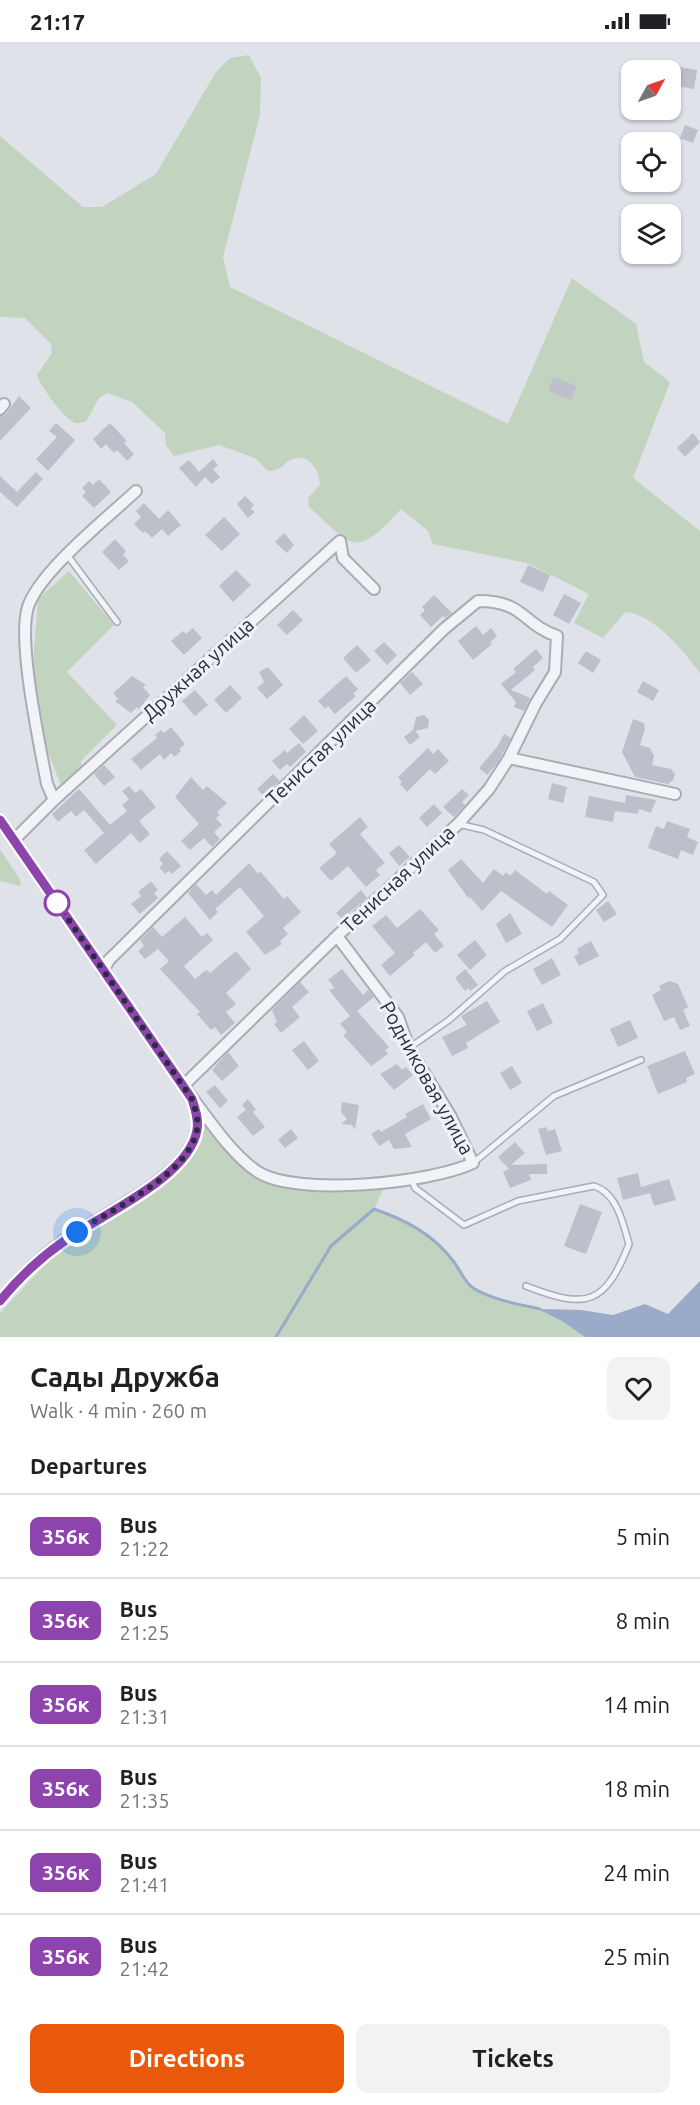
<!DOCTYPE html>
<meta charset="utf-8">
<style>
:root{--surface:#fff;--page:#f2f2f2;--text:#202124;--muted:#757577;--line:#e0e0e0;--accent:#ea580c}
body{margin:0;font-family:Ubuntu,sans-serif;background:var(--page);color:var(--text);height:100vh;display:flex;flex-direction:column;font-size:22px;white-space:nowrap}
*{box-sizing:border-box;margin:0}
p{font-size:20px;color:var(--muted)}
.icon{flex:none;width:33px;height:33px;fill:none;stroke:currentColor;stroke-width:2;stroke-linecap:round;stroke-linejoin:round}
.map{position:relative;height:1295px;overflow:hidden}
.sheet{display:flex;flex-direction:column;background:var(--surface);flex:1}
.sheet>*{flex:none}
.badge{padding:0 12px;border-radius:9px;font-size:21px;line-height:39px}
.needle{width:39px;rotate:50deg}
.controls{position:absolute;left:621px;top:18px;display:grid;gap:12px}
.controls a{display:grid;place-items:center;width:60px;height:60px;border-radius:12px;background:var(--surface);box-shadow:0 2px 4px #0004;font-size:30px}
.you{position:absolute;width:30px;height:30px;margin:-15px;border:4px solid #fff;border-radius:50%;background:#1a73e8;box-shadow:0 0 0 9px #1a73e833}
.map>.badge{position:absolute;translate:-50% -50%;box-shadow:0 0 0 3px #fff}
h2{padding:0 30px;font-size:22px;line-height:54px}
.round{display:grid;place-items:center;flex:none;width:63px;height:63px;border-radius:12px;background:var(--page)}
.headline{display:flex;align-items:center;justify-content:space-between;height:102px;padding:0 30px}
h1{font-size:28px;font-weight:700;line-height:45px}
.action{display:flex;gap:12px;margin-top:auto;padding:12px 30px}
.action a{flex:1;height:69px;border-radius:12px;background:var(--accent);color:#fff;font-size:24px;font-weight:700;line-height:69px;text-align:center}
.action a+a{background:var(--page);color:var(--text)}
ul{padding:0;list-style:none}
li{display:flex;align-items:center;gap:18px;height:84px;padding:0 30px;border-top:2px solid var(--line)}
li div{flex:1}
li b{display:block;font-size:22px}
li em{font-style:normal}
li .badge{min-width:66px;font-weight:700;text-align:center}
.status{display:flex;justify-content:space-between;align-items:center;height:42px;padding:0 30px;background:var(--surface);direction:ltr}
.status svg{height:16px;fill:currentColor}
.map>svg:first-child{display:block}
</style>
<div class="status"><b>21:17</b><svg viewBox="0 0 49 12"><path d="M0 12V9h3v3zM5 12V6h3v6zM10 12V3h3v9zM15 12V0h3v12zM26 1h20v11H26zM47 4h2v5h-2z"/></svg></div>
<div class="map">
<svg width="700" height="1295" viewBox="0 0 700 1295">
<rect width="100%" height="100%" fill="#dfe2e9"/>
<!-- green -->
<path fill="#c2d3c0" d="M249,13L261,36L260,73L223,215L230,245L508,382L572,236L636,282L644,320L670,340L633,436L700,489V631C684,609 654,572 625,570L603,596L574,581L589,552L527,521L433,502L428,489L401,467C355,517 354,506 309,465L308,456L320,443C320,430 310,411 293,417C282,421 283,429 268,429L255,416L219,403L174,414L166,403L165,391L132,360L107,351L99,356L86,380C85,380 77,381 76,381C65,379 40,343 37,333L52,311L51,302L25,276L0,275V94L83,165H102L156,132L216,30L230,16Z
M69,529L114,583L67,630L117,683L81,719L82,729L62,746L44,700L33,623L38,557Z
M0,807L19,836L21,844L0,839Z
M206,1084L211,1085L262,1136L292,1147H383L374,1167C406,1178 432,1192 454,1219C460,1227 464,1239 472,1245C491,1259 516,1259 538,1267C555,1273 570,1284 585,1295H0V1271L53,1214L157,1145Z"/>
<!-- water -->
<path fill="#9aaac9" d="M700,1239V1295H585L562,1279L538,1267L581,1268L613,1273L645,1262L668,1272Z"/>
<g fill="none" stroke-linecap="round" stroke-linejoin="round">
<!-- stream -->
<path stroke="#9aaac9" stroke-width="3" d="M276,1295L331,1204L374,1167C406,1178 433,1192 454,1220C460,1228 465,1241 473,1246C493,1258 518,1262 540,1267"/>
</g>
<!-- building -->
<path fill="#bdc0cb" d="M674,24L697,28L694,47L671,43Z
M685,83L698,88L693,101L680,96Z
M553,335L577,344L571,358L548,349Z
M19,354L31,366L0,399V374L6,372Z
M56,381L75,398L48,429L36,417L57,395L49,389Z
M110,381L127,399L124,401L134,412L127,419L117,408L114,411L106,402L101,407L93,397Z
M693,391L700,400L685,415L677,406Z
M213,417L218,423L213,427L220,435L212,442L205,435L196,445L179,426L189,418L199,430Z
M36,430L43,437L17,465L0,450V434L17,450Z
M99,437L111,450L94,466L82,454L86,450L82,446L89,439L93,443Z
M245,454L254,463L251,467L255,470L248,476L237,462Z
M144,461L159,477L168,468L181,483L168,494L162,487L152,496L145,489L143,491L134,482L141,475L136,469Z
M224,475L240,492L222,509L205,493Z
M284,491L294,503L287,511L275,500Z
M115,497L126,509L123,513L129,519L119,528L102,510Z
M528,523L550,533L543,550L520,540Z
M236,528L251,543L233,560L219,544Z
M564,552L581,561L569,582L553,573Z
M434,553L452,571L445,576L443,574L431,585L420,573L425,568L422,565Z
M293,568L303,578L287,593L277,583Z
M476,584L483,593L491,586L497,594L490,600L492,602L473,618L458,599Z
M193,586L202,596L184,613L171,599L183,589L186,592Z
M384,600L397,613L387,623L374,609Z
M357,603L371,618L356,631L343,616Z
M536,607L543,616L533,625L535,628L511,648L530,656L524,669L514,665L516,660L501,642L516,630L513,627Z
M586,609L601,618L593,631L578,621Z
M268,625L283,643L267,657L257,646L264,640L259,630Z
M412,630L423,642L410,653L400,641Z
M132,634L146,643L143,645L150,653L139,667L137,665L131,671L115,659L118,657L113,651Z
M346,634L358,647L353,652L356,654L335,672L328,664L325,667L318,659Z
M643,639L659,648L653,659L637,650Z
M230,643L242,656L226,671L214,658Z
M195,648L208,663L195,674L182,659Z
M304,673L318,689L303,702L289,687Z
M424,673L429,678L428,686L415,689L420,695L410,703L404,695L413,688L416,675Z
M633,677L644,681L645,687L640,703L650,706L654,714L652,723L671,727L675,732L673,738L668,742L635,735L622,710Z
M171,685L185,702L179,707L181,709L174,715L171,711L164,718L160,712L141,728L131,717L157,696L155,693L161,688L164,691Z
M504,692L511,696L498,720L487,733L479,726L497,705Z
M299,701L306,710L290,725L287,722L280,728L272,719L285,708L287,711Z
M428,706L433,712L438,707L449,719L435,732L430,727L407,750L400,742L402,740L398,735Z
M104,723L115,735L104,744L94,732Z
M273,732L280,739L263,753L257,747Z
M191,735L203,748L207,744L227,761L217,770L220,773L216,776L222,783L214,790L220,797L212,805L204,796L190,808L181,799L199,782L175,755Z
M552,741L567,745L563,761L548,757Z
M129,744L135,751L141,747L156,765L139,779L150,792L140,801L131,791L96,822L84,808L104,791L84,768L76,775L71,769L58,780L52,772L79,747L110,783L127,769L122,763L129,757L122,749Z
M462,747L469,753L462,760L465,763L454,775L443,765Z
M626,753L656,758L651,771L639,767L638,772L615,769L613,780L585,775L589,754L625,761Z
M434,762L442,771L427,785L419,776Z
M360,775L368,785L360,792L385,821L376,828L380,833L366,845L348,824L331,839L319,826L337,811L329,802Z
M667,779L690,787L687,795L698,800L693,813L681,808L678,817L648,806L656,784L664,787Z
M399,803L410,815L399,824L389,811Z
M167,809L181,824L172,832L169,829L165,832L159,825L163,822L159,817Z
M461,817L483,841L494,827L503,834L506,830L510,834L515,828L547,852L549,849L568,863L552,885L501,849L482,869L470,855L468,856L448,828Z
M249,821L258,832L260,829L284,857L287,854L301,870L283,886L288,892L280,899L282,902L265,913L246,890L264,874L240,845L215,867L218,870L210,878L188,851L196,842L206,853L212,848L216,853Z
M151,839L158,848L154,851L158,856L140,872L131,862L141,854L138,850Z
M361,848L367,856L342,877L336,871Z
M608,859L617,872L604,880L596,868Z
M420,867L439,888L434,892L444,904L435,911L426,900L413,911L415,913L390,934L381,923L395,911L372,884L386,873L397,886Z
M510,871L522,892L506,901L496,882Z
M185,875L202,895L207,891L213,898L184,924L195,937L206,928L210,931L236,909L251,927L226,951L236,962L226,970L235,981L221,993L215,985L211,988L197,972L200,970L160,927L169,919L158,907L145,917L138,909L144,904L140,898L153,885L162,895Z
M475,898L487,913L470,928L457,913Z
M591,899L599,914L579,924L574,914L579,911L577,907Z
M552,916L561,933L542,943L533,927Z
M342,927L363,953L368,948L374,955L357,969L389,1005L385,1008L388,1012L371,1024L343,993L347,990L340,982L350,974L329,948L335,946L328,938Z
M465,927L478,943L470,949L468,946L465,949L455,936Z
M669,939L678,942L688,965L683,968L690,984L680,988L674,975L664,979L652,953L661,948L659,944Z
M300,940L309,950L292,965L300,975L281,991L274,982L277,980L272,968Z
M487,959L500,980L466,1001L468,1006L452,1014L442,995L467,983L461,974Z
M543,961L553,981L537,989L527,969Z
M630,978L638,996L618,1005L610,987Z
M304,999L319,1019L308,1028L292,1008Z
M685,1009L695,1032L686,1036L687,1040L658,1052L647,1024Z
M228,1010L239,1024L222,1039L212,1028Z
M397,1022L402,1028L406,1025L413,1033L394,1048L380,1032Z
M512,1024L522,1041L510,1048L500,1031Z
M215,1043L228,1059L220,1066L206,1050Z
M248,1057L256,1068L253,1070L265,1085L253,1094L237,1075L246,1068L242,1063Z
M342,1060L359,1063L355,1088L352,1083L341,1082L347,1077L341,1070Z
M423,1062L431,1077L405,1092L412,1105L394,1107L389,1098L379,1104L371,1092L379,1087L381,1090L407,1075L405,1072Z
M546,1085L548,1089L555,1087L562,1109L546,1113L538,1087Z
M291,1087L298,1096L285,1106L278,1098Z
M515,1100L525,1111L511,1123L547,1122V1132H529L531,1138L510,1146L503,1130L509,1127L498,1115Z
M638,1131L641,1145L669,1137L676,1158L654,1164L650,1151L623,1158L617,1136Z
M580,1162L602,1170L586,1212L564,1204Z"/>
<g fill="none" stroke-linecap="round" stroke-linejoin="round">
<defs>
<path id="lane" d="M68,514L117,580
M409,1006L449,978L505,929L560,897L603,853L594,840L484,788L458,782
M473,1121L554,1054L641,1018
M412,1138L415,1146L464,1183L518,1159L594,1144C617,1151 623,1181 629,1202C605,1263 587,1268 526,1244"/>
<path id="street" d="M0,367L4,362
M509,716L675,752
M54,758L47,742C40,704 17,599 28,565C39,530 107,476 136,449
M0,778L192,1057C195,1067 199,1076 197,1088C189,1135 100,1173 63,1199C40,1216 18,1237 0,1259
M14,798L54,758L340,499L343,516L374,547
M103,929L109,918L444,587L478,559C525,559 522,582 557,594L555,630L536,661L509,716L489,747L458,782L337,894L183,1044C204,1070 230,1112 258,1130C298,1155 431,1141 473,1121L451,1075L409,1006L398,975L337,894"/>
</defs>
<!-- lane casing -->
<use href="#lane" stroke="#a8acb6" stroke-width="8"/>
<!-- street casing -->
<use href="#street" stroke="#a8acb6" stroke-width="14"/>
<!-- lane -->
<use href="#lane" stroke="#f2f3f7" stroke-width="5"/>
<!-- street -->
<use href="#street" stroke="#f2f3f7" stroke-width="10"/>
</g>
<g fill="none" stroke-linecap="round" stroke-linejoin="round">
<defs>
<path id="line" d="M0,778L192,1057C195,1067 199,1077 197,1088C189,1136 100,1173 63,1200C40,1216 18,1237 0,1259"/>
</defs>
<!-- line casing -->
<use href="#line" stroke="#fff" stroke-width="14"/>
<!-- line -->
<use href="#line" stroke="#8e44ad" stroke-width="9"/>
<!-- walk -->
<path stroke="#282d40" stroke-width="6" stroke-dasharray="0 10.8" d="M57,861L192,1057C195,1067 199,1077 197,1088C189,1133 112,1167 77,1190"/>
</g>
<!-- markers -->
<circle fill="#fff" stroke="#8e44ad" stroke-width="3" cx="57" cy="861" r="12"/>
<g text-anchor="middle" stroke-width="6" stroke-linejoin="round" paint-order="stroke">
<!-- street labels -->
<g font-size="20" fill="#282d40" stroke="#eff1f6">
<text transform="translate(198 627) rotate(-42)" y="7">Дружная улица</text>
<text transform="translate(321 710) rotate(-44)" y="7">Тенистая улица</text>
<text transform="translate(398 837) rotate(-43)" y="7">Тенисная улица</text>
<text transform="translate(427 1036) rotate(61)" y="7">Родниковая улица</text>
</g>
</g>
</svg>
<div class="controls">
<a><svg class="needle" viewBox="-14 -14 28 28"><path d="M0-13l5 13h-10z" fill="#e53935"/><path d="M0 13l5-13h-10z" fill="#757577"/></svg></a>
<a><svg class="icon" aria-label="locate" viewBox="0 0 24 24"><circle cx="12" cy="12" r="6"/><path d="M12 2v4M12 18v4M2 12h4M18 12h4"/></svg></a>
<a><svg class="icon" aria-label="layers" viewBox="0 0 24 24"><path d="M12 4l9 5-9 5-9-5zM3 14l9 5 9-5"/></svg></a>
</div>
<div class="you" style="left:77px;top:1190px"></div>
</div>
<section class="sheet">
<div class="headline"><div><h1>Сады Дружба</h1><p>Walk · 4 min · 260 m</p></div><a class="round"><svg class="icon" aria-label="heart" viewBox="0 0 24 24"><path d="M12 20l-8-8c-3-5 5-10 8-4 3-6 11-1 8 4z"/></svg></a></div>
<h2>Departures</h2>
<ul>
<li><span class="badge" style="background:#8e44ad;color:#fff">356к</span><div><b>Bus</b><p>21:22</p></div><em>5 min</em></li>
<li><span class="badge" style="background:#8e44ad;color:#fff">356к</span><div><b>Bus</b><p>21:25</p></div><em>8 min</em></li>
<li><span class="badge" style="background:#8e44ad;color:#fff">356к</span><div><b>Bus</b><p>21:31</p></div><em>14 min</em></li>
<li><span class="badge" style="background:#8e44ad;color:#fff">356к</span><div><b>Bus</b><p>21:35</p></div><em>18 min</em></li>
<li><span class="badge" style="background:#8e44ad;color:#fff">356к</span><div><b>Bus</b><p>21:41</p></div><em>24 min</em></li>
<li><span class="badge" style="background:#8e44ad;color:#fff">356к</span><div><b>Bus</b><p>21:42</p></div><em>25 min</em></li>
</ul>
<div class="action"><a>Directions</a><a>Tickets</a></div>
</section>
